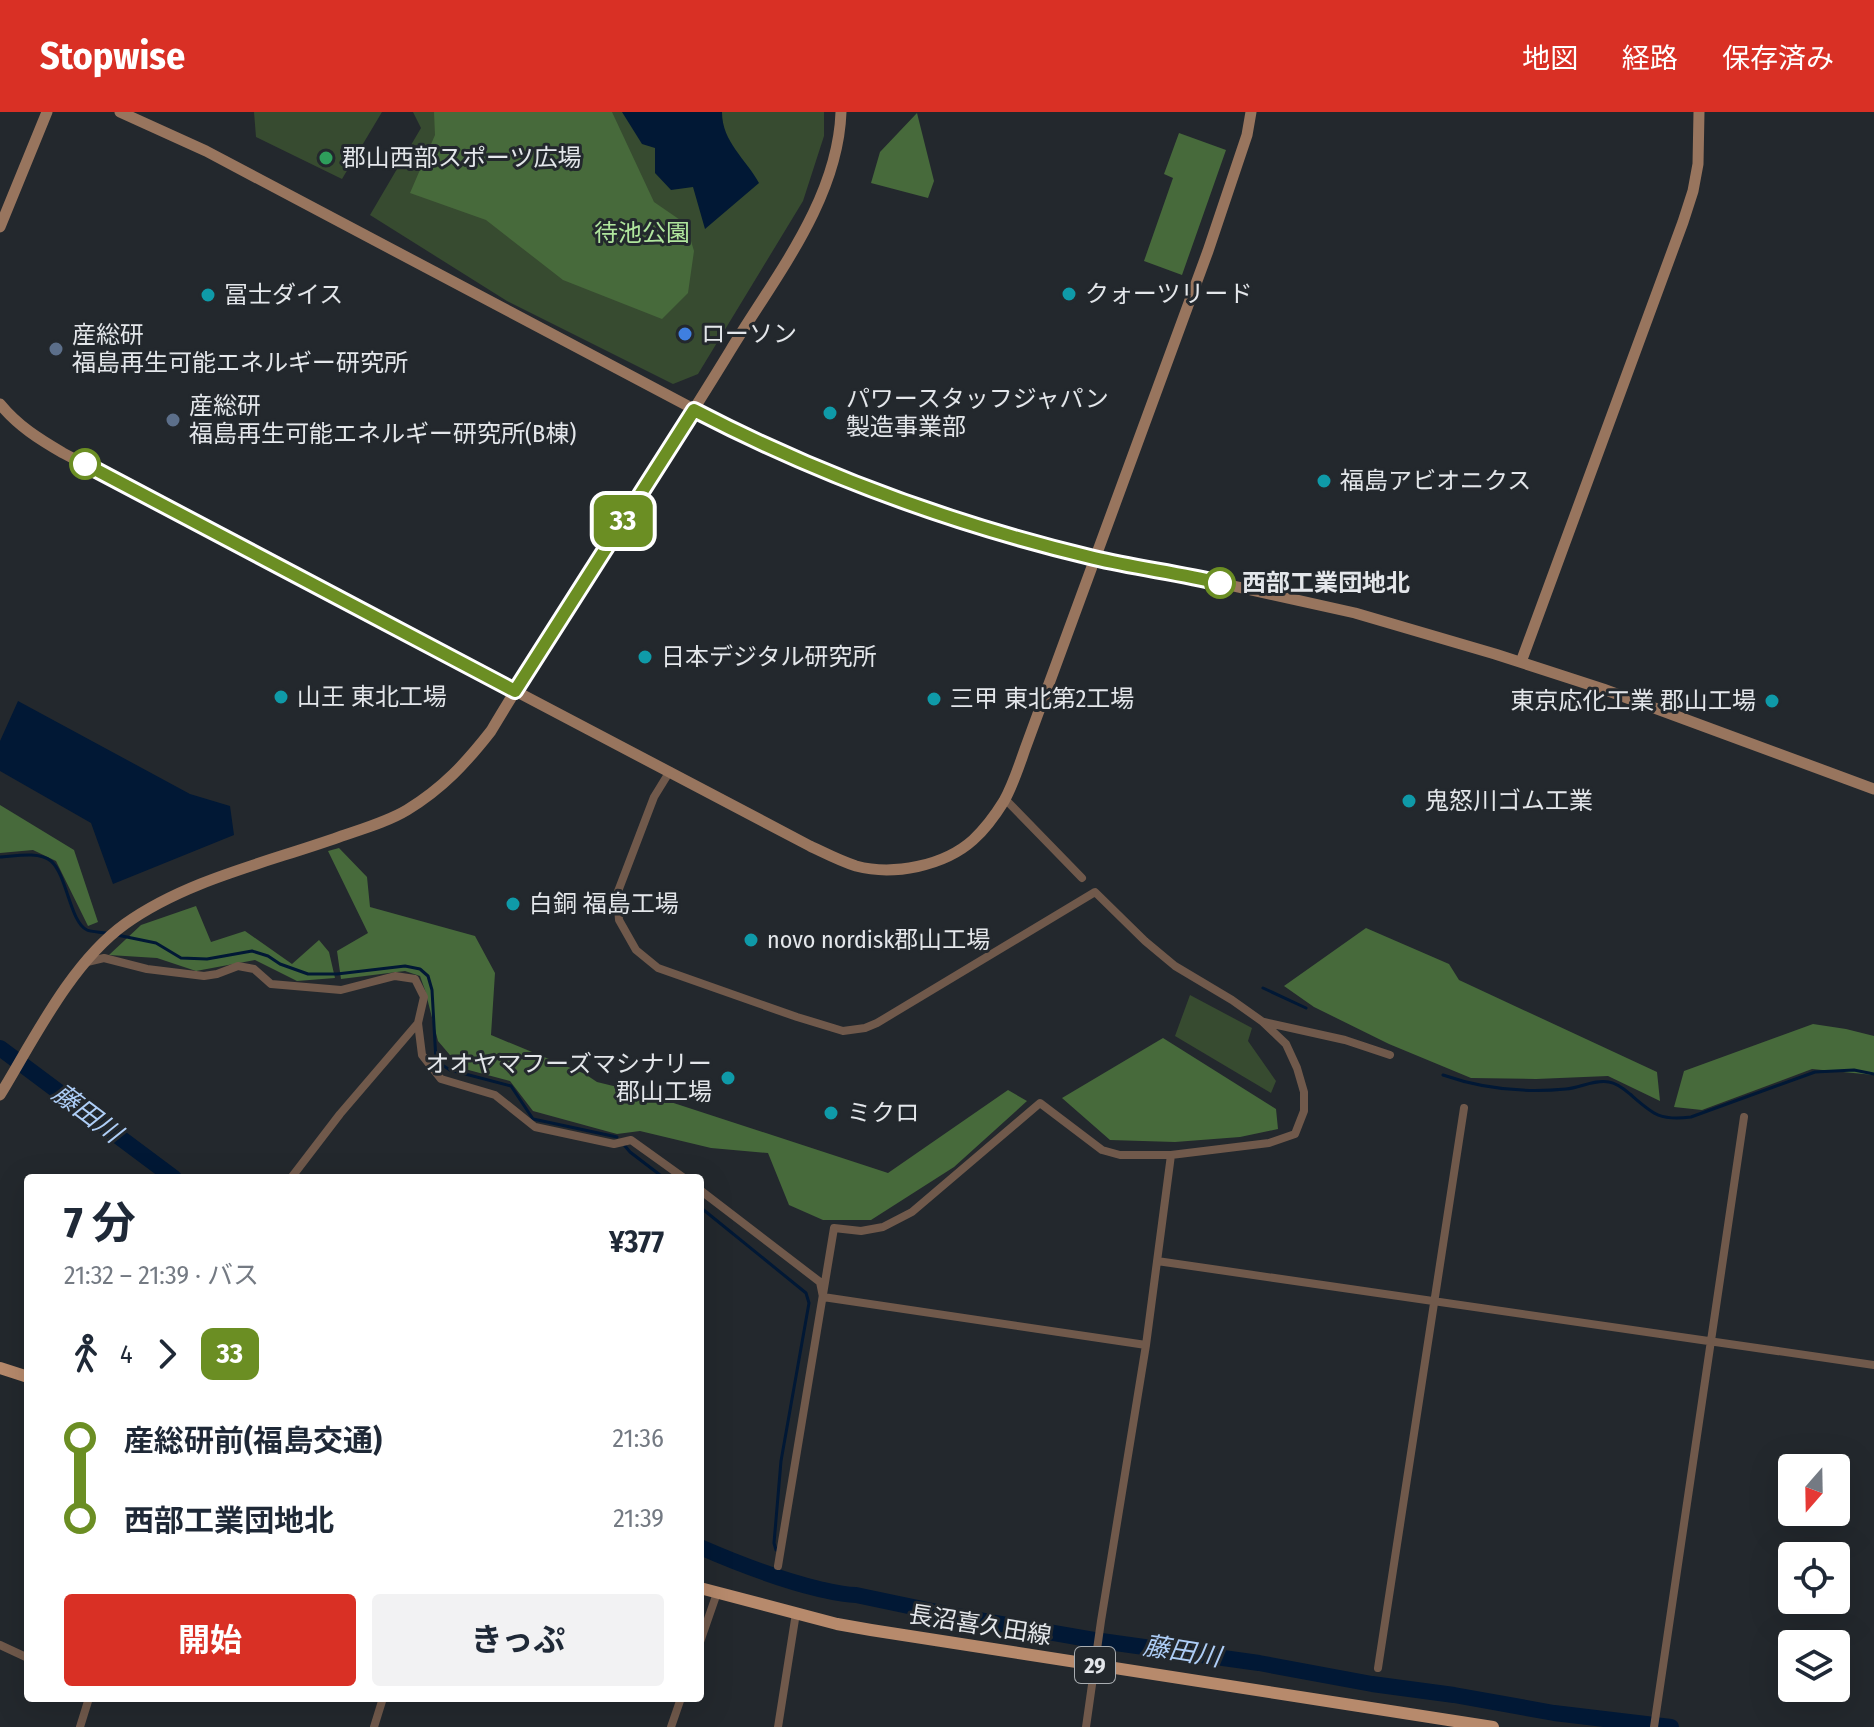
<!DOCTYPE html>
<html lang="ja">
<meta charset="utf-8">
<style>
:root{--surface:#fff;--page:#f2f2f3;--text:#1f2937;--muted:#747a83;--accent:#d93025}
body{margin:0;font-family:"Fira Sans Condensed","Noto Sans JP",sans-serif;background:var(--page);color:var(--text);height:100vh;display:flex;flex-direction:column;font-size:30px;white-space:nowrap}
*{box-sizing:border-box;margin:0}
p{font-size:26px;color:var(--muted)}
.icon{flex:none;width:44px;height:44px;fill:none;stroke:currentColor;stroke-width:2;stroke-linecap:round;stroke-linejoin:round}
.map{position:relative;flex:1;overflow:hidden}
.panel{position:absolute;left:24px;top:1062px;width:680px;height:528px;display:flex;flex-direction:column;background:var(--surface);border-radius:8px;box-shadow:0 8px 32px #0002}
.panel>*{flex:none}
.badge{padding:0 16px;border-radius:12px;font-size:28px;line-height:52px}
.needle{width:52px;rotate:200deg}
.tools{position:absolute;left:1778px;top:1342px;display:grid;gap:16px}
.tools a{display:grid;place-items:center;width:72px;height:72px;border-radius:8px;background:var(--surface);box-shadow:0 8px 32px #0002;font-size:40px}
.map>.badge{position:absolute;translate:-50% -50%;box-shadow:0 0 0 4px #fff}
.legs{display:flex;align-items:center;gap:12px;height:88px;padding:0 40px;font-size:26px}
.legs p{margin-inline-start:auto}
.headline{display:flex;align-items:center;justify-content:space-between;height:136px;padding:0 40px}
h1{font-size:44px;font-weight:700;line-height:60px}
.button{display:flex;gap:16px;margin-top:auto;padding:16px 40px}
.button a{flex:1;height:92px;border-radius:8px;background:var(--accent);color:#fff;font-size:32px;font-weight:700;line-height:92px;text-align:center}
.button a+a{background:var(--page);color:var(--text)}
ul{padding:0 40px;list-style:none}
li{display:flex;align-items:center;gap:28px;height:80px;font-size:30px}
li i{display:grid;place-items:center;width:12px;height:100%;margin:0 10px;background:currentColor}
li i::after{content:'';width:20px;height:20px;margin:-10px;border:6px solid;border-radius:50%;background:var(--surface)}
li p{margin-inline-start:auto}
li:first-child i{background:linear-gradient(#0000 50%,currentColor 0)}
li:last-child i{background:linear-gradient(currentColor 50%,#0000 0)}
header{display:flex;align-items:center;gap:48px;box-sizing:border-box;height:112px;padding:0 40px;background:var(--accent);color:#fff}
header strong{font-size:38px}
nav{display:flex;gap:44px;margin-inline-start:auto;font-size:28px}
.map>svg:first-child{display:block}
</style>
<header>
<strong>Stopwise</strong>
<nav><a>地図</a><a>経路</a><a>保存済み</a></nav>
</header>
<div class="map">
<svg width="1874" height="1615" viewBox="0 0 1874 1615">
<rect width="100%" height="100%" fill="#23282d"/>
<!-- green -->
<path fill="#374b30" d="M254,0H382L342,67L256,25Z
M413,0H824V24L803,89L698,262L673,272L507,189L370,103L421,16Z
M1190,883L1252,916L1248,929L1276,969L1271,981L1175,924Z"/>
<!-- forest -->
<path fill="#476a3b" d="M434,0H612L654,90L686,112L694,139L688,181L662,207L563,168L486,108L410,81L435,23Z
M917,1L934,69L928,86L871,71L880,40Z
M1179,21L1226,38L1182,163L1144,149L1173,66L1164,62Z
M0,693L74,738L98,810L88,814L56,749L33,738L0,741Z
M339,736L367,765L370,795L475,824L495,861L491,923L585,962L597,970L646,982L888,1061L1008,978L1027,989L954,1055L871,1108H823L789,1093L768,1041L711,1036L640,1019L617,1022L533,999L510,969L461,956L438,929L425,878L420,864L405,859L341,867L337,839L368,821L328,739Z
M196,794L211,830L245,819L292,852L319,828L329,840L335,866L297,869L255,848L196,859L157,846L109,843L141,813Z
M1366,816L1449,852L1459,868L1657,960L1660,989L1608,964L1536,967L1471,966L1389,932L1314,895L1284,874Z
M1813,912L1846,917L1874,924V963L1812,957L1702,998L1674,995L1684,959Z
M1163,926L1276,997L1278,1017L1240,1025L1175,1030L1110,1028L1062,986Z"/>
<!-- water -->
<path fill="#011835" d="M622,0H722C722,30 746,47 759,71L705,117L693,75L671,78L655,61V36L642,32Z
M18,589L190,682L230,694L234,723L113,772L91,711L0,659V629Z"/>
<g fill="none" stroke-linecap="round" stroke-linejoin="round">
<!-- stream -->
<path stroke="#011835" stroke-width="3" d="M0,745C15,744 39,739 51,749C67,763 70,810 87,818C91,820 101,820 106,821
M117,823L156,831L181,846L207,847L252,839L268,844L280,852L308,862H337L405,854L420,857L428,864L432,878L436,949L450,958L511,974L533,1007L617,1025
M1263,876L1306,896
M1443,963C1483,977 1525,981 1566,977C1580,976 1595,967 1609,970C1617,971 1624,977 1630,982C1653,1002 1659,1009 1691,1005L1815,960L1854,958L1874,962
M625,1034L630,1040L664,1066
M700,1095L806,1181L809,1191L781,1349L774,1431L776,1438"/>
<!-- river -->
<path stroke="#011835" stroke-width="16" d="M0,936L174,1066
M700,1435C739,1452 778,1467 819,1477C832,1480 843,1483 856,1483L956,1504L1094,1528L1259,1551L1372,1572L1454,1583L1554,1601L1671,1615"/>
<!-- street -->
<path stroke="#70594b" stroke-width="8" d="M670,659L654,685L617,782L619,808L636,838L658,856L797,905L843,919L865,916L877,911L1095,780L1145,829L1175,854L1232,888L1263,910L1286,932L1297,956L1304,980V999L1295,1022L1269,1031L1171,1043H1120L1102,1038L1040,991L912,1100L883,1115L861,1119L834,1116L778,1454
M1005,687L1082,766
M87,850L104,846L147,857L204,864L217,862L238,854L254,857L271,872L341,878L395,864L415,867L424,885L418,911L422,943L441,967L495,983L535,1015L614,1032L631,1028L684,1066
M1264,910L1345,928L1390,943
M291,1066L340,1002L418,911
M700,1078L820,1170L823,1185L1146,1233
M1157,1149L1874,1253
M700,1530L717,1481
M0,1533L28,1546
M1378,1556L1464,996
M80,1615L89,1586
M374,1615L383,1586
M671,1615L681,1586
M778,1615L796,1501
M1086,1615L1101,1509L1146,1233L1171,1043
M1654,1615L1744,1005"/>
<!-- secondary -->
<path stroke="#98755e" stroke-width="11" d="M120,0L206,39L739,321L836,365L930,398L1095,446L1193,465L1355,501L1495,542L1603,577L1874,677
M0,115L47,0
M0,292C18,314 39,327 63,341L810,734C825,741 840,749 856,754C893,764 944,754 973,728C985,717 996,702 1004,689C1013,673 1019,654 1025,637L1208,139L1247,23L1251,0
M1521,550L1683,110L1693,79L1698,52L1699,0
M0,983C34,927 71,851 125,812C186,768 269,750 339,725C362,717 387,710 407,698C443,676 466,651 491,619C568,490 652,367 730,239C774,166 838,88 841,0"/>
<!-- primary -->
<path stroke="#b78a6c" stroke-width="12" d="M0,1256L28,1265
M700,1476L837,1512L871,1518L1493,1615"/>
</g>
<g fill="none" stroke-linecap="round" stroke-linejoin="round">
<defs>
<path id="line-1" d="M85,352L515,579L694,298C821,364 956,413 1094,446C1136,456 1179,461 1220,471"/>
</defs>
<!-- line-1 casing -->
<use href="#line-1" stroke="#fff" stroke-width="18"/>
<!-- line-1 -->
<use href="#line-1" stroke="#6b8e23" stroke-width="12"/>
</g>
<!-- markers -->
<circle fill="#2e9e5b" stroke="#23282d" stroke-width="3" cx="326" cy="46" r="8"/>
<g fill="#0f9aa8" stroke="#23282d" stroke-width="3">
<circle cx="1069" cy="182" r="8"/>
<circle cx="208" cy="183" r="8"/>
<circle cx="830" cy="301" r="8"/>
<circle cx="1324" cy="369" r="8"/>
<circle cx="645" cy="545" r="8"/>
<circle cx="281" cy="585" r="8"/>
<circle cx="934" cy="587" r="8"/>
<circle cx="1772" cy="589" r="8"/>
<circle cx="1409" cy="689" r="8"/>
<circle cx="513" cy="792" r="8"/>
<circle cx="751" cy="828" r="8"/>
<circle cx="728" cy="966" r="8"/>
<circle cx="831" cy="1001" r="8"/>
</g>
<circle fill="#3f7fe0" stroke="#23282d" stroke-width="3" cx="685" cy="222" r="8"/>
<g fill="#5c6f8a" stroke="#23282d" stroke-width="3">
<circle cx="56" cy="237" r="8"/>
<circle cx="173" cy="308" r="8"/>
</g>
<g fill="#fff" stroke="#6b8e23" stroke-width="4">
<circle cx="85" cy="352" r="14"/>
<circle cx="1220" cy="471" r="14"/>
</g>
<g text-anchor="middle" stroke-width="6" stroke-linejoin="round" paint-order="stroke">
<!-- shield labels -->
<rect fill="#23282d" stroke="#a9adb1" stroke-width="2" x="1075" y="1535" width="40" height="36" rx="6"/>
<g font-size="22" font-weight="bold" fill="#e3e6ea">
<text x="1095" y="1561">29</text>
</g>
<!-- poi labels -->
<g font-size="24" fill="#e3e6ea" stroke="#23282d" text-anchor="start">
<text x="342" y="54">郡山西部スポーツ広場</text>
<text x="1085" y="190">クォーツリード</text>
<text x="224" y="191">冨士ダイス</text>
<text x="701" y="230">ローソン</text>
<text x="72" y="231">産総研<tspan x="72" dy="28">福島再生可能エネルギー研究所</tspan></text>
<text x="846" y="295">パワースタッフジャパン<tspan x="846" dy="28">製造事業部</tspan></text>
<text x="189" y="302">産総研<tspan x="189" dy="28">福島再生可能エネルギー研究所(B棟)</tspan></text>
<text x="1340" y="377">福島アビオニクス</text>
<text x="661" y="553">日本デジタル研究所</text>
<text x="297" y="593">山王 東北工場</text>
<text x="950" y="595">三甲 東北第2工場</text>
<text x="1756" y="597" text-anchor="end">東京応化工業 郡山工場</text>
<text x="1425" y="697">鬼怒川ゴム工業</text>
<text x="529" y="800">白銅 福島工場</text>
<text x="767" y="836">novo nordisk郡山工場</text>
<text x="712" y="960" text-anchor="end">オオヤマフーズマシナリー<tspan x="712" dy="28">郡山工場</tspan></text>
<text x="847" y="1009">ミクロ</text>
</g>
<!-- park labels -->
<g font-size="24" fill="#b0e69d" stroke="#23282d">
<text x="642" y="129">待池公園</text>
</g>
<!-- stop labels -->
<g font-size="24" font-weight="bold" fill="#e3e6ea" stroke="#23282d" text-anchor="start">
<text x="1242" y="479">西部工業団地北</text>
</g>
<!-- street labels -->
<g font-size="24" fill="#e3e6ea" stroke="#23282d">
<text transform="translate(980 1513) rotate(9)" y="8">長沼喜久田線</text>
</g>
<!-- water labels -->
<g font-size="26" font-style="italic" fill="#aecef7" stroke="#23282d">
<text transform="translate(87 1001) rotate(37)" y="9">藤田川</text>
<text transform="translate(1182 1539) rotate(9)" y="9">藤田川</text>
</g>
</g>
</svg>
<div class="tools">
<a><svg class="needle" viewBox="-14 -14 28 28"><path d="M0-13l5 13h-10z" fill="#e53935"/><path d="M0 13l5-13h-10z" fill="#747a83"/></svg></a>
<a><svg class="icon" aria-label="locate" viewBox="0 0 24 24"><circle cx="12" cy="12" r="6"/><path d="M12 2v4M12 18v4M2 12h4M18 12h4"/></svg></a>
<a><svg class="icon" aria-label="layers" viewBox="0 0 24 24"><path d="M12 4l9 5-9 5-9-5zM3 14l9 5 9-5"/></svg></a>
</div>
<b class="badge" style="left:623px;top:409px;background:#6b8e23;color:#fff">33</b>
<section class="panel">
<div class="headline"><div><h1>7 分</h1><p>21:32 – 21:39 · バス</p></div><b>¥377</b></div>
<div class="legs"><svg class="icon" aria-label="walk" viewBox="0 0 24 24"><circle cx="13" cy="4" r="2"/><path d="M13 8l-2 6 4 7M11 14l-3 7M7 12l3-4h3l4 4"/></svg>4<svg class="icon" aria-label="forward" viewBox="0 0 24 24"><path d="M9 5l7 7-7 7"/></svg><b class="badge" style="background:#6b8e23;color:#fff">33</b></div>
<ul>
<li><i style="color:#6b8e23"></i><b>産総研前(福島交通)</b><p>21:36</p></li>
<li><i style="color:#6b8e23"></i><b>西部工業団地北</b><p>21:39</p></li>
</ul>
<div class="button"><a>開始</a><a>きっぷ</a></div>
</section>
</div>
